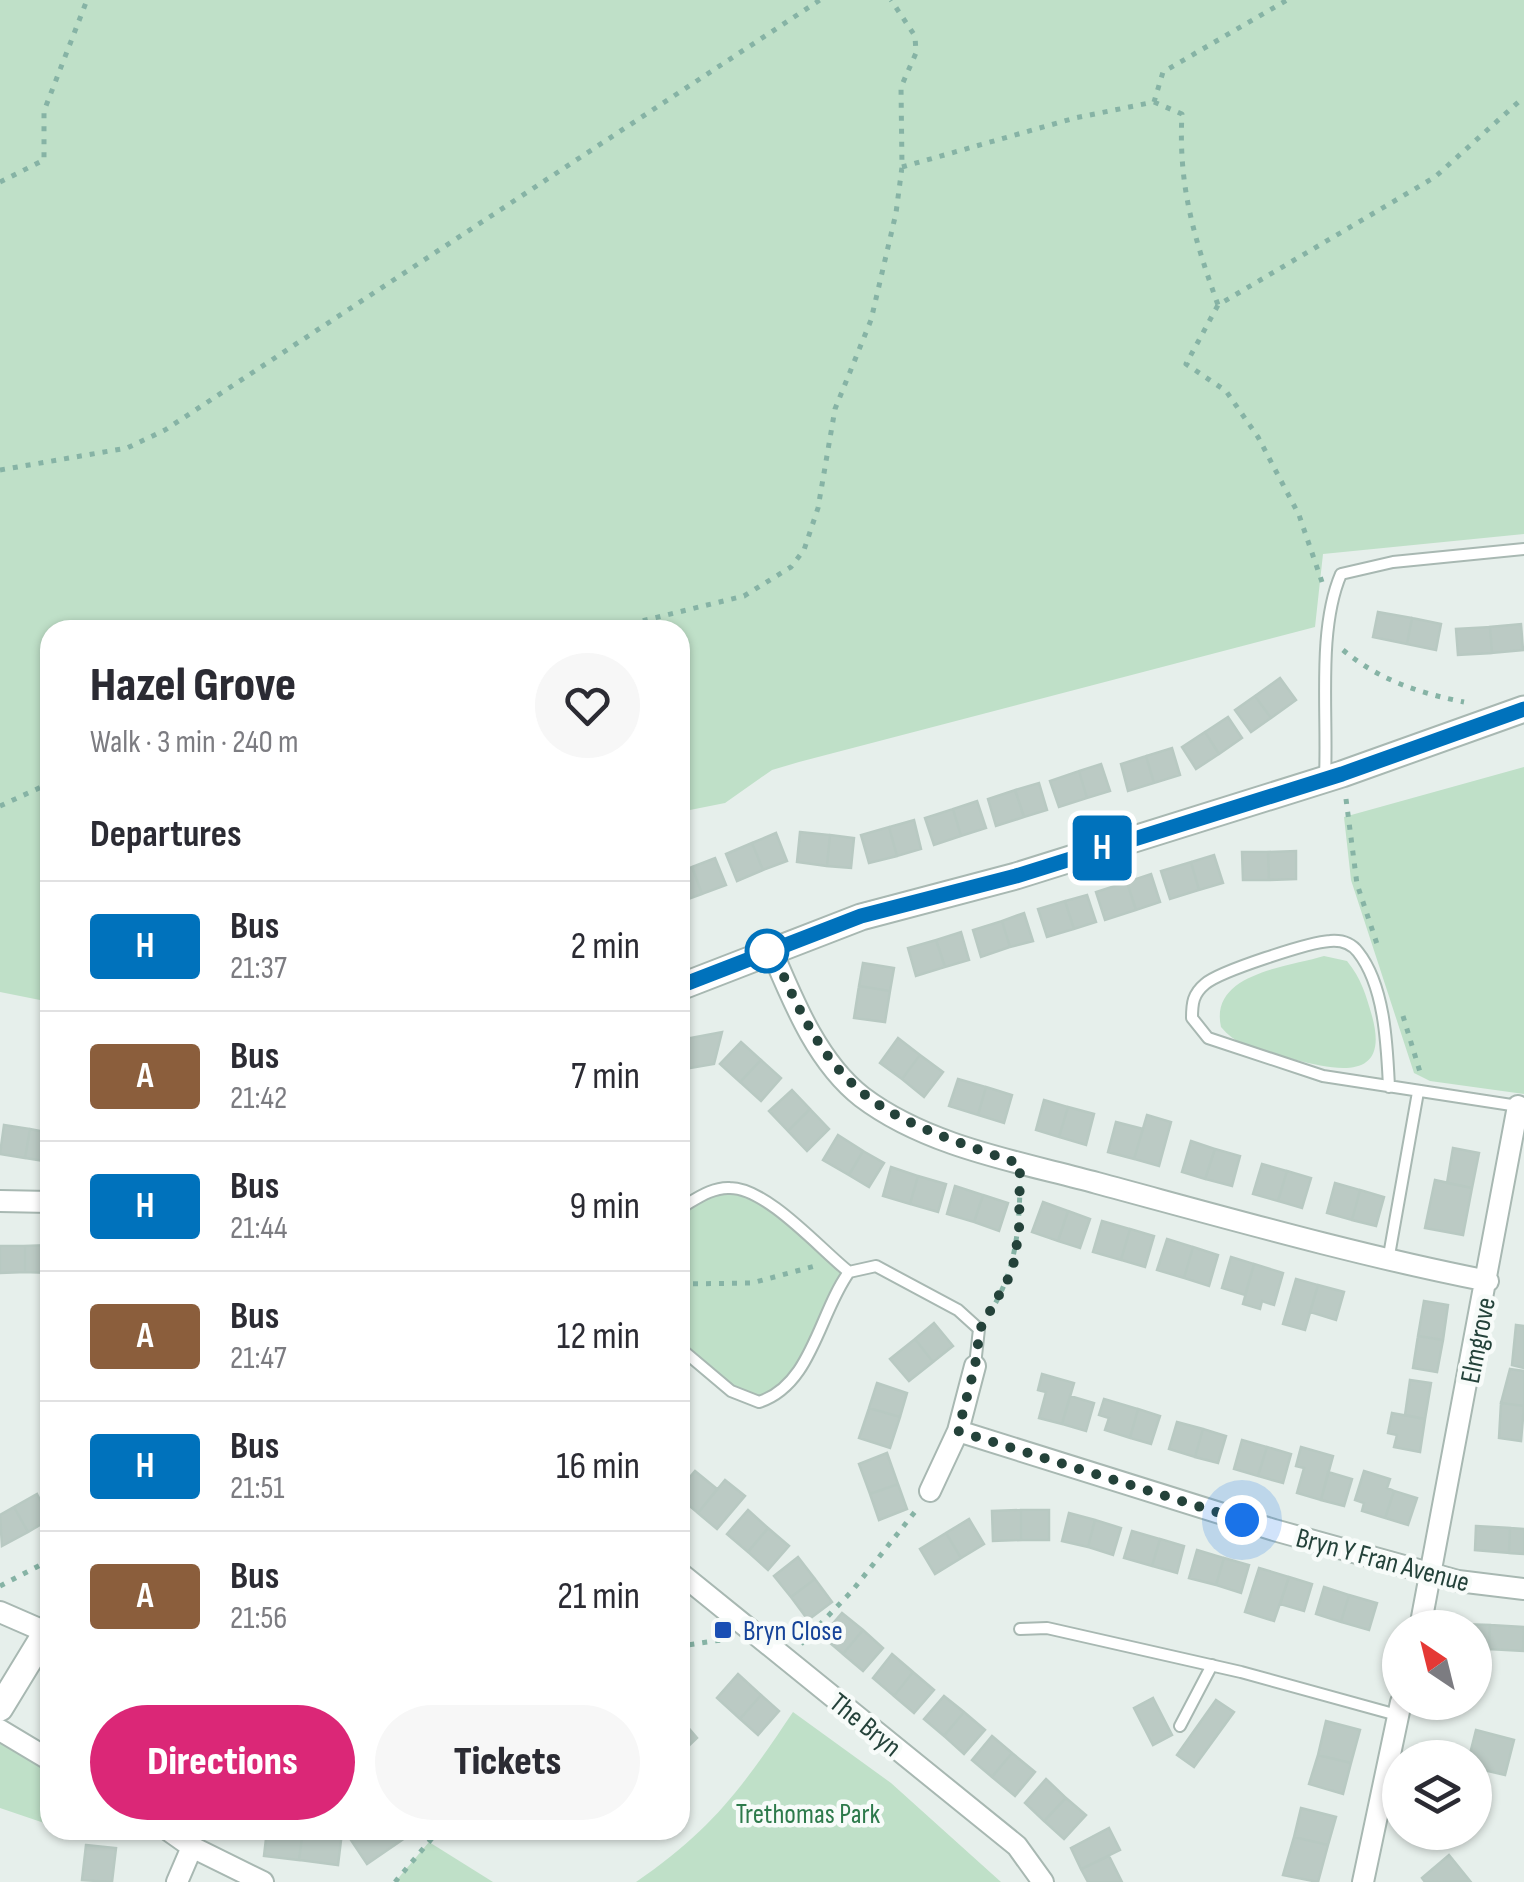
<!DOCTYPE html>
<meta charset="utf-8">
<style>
:root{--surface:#fff;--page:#f7f7f7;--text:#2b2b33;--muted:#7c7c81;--line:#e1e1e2;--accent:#db2777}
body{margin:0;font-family:"Sofia Sans Condensed",sans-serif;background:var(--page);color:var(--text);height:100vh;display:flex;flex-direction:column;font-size:38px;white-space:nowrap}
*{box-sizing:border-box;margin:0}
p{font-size:32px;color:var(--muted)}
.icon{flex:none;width:55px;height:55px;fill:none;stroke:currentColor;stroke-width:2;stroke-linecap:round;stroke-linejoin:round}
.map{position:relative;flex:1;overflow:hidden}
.details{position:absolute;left:40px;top:620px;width:650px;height:1220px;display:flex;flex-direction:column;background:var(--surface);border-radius:30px;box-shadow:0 2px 8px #0004}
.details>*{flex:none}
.badge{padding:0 20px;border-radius:8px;font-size:35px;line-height:65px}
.needle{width:65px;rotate:325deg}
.buttons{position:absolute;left:1382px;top:1610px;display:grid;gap:20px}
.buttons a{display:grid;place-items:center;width:110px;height:110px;border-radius:50%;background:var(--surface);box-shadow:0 2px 8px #0004;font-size:50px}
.you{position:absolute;width:50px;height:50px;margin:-25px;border:8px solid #fff;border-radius:50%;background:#1a73e8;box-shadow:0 0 0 15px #1a73e833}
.map>.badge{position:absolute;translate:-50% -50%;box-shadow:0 0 0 5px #fff}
h2{padding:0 50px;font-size:38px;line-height:90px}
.round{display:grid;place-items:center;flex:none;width:105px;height:105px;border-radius:52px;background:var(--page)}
.head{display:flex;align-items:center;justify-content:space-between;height:170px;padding:0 50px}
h1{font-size:48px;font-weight:800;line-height:75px}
.button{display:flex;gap:20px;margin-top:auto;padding:20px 50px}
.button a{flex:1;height:115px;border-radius:60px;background:var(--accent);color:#fff;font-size:40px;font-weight:800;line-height:115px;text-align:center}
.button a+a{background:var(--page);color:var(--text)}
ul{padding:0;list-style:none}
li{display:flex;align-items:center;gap:30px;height:130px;padding:0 50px;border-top:2px solid var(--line)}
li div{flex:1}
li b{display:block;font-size:38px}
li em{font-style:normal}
li .badge{min-width:110px;font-weight:700;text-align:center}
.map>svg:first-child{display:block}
</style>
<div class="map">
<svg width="1524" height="1882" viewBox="0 0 1524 1882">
<rect width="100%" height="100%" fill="#e6efeb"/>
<!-- green -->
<path fill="#bfe0c8" d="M0,0H1524V534L1323,554L1315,627L799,762L772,770L725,803L680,812V630H50V1002L0,992Z
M1524,767V1094L1430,1081L1414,1073L1351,880L1344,817Z
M1324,956L1347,961C1361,978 1366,995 1372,1016C1390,1081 1339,1071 1296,1060C1268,1052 1240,1050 1221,1027C1209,973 1288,967 1324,956Z
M712,1190L751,1195L849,1272L797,1376L759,1402L731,1391L680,1348V1208Z
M793,1712L891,1783L1001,1882H636C712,1830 742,1788 793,1712Z
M0,1730L50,1760V1825L0,1808Z
M429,1842L493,1882H395Z"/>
<!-- building -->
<path fill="#bbcac4" stroke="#b8c9c2" stroke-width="2.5" d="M1378,612L1412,618L1407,644L1373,637Z
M1412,618L1441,624L1436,650L1407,644Z
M1521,624L1523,650L1492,653L1490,627Z
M1490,627L1492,653L1458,655L1456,629Z
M1280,678L1296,700L1271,718L1255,696Z
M1255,696L1271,718L1251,732L1235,710Z
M1228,717L1242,738L1219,754L1205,732Z
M1205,732L1219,754L1196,769L1182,747Z
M1172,748L1180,775L1154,783L1146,756Z
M1146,756L1154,783L1128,791L1121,764Z
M1101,764L1110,791L1087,798L1079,771Z
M1079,771L1087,798L1059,807L1050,781Z
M1039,783L1047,810L1024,817L1015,790Z
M1015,790L1024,817L996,826L988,799Z
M977,801L986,828L961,836L953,809Z
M953,809L961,836L934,845L925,818Z
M914,820L921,849L897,856L889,827Z
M889,827L897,856L869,863L861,835Z
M800,832L830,835L827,866L797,862Z
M776,833L787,861L763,870L752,843Z
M830,835L854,838L851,868L827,866Z
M752,843L763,870L737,881L726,854Z
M1296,851V879L1269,880L1268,852Z
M1242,852H1268L1269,880H1243Z
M1214,855L1223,883L1199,890L1191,862Z
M715,858L726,885L702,894L692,867Z
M1191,862L1199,890L1170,899L1161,871Z
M692,867L702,894L680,902V871Z
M1151,874L1160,902L1136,910L1127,882Z
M1127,882L1136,910L1105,920L1096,892Z
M1087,895L1096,922L1074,929L1065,901Z
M1065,901L1074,929L1047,937L1038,909Z
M1024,913L1033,941L1010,947L1002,921Z
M1002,921L1010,947L981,957L973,930Z
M961,932L969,960L945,967L936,940Z
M936,940L945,967L916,976L908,948Z
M863,963L894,968L890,991L859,986Z
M859,986L890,991L885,1022L854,1018Z
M722,1032L714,1064L684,1069L680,1040Z
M898,1038L920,1055L902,1079L880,1063Z
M741,1042L761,1060L740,1082L720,1064Z
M920,1055L943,1072L924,1097L902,1079Z
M761,1060L781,1078L761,1101L740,1082Z
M958,1079L986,1087L978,1115L949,1106Z
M986,1087L1012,1095L1004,1123L978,1115Z
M792,1090L810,1109L788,1131L769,1111Z
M1044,1100L1068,1107L1059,1137L1036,1130Z
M1068,1107L1094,1114L1086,1145L1059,1137Z
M810,1109L829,1129L807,1151L788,1131Z
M1147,1115L1171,1122L1159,1166L1134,1159Z
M1116,1122L1143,1129L1134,1159L1108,1152Z
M4,1125L30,1129L25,1158L0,1154Z
M30,1129L50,1133V1162L25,1158Z
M838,1135L863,1151L849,1175L823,1160Z
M1191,1141L1215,1149L1205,1179L1182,1172Z
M1453,1148L1479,1153L1472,1188L1447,1183Z
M1215,1149L1240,1156L1232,1186L1205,1179Z
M863,1151L884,1163L869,1187L849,1175Z
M1262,1164L1287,1171L1278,1201L1253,1194Z
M891,1167L918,1176L910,1204L883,1196Z
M1287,1171L1311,1178L1302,1208L1278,1201Z
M918,1176L946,1184L938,1212L910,1204Z
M1435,1180L1472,1188L1463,1235L1425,1228Z
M1335,1183L1360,1190L1352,1220L1327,1213Z
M955,1186L983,1195L974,1222L947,1214Z
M1360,1190L1384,1197L1376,1226L1352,1220Z
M983,1195L1008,1203L999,1231L974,1222Z
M1043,1202L1068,1211L1058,1241L1032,1232Z
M1068,1211L1090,1219L1080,1248L1058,1241Z
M1102,1221L1130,1229L1121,1260L1093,1252Z
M1130,1229L1154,1236L1145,1267L1121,1260Z
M1167,1239L1193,1247L1184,1278L1157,1270Z
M50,1245V1273L25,1272V1246Z
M0,1246H25V1272L0,1273Z
M1193,1247L1218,1255L1209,1286L1184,1278Z
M1231,1257L1254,1264L1245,1295L1222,1288Z
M1254,1264L1283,1273L1274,1305L1262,1301L1260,1309L1243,1304Z
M1296,1279L1318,1285L1305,1330L1283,1324Z
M1318,1285L1344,1292L1336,1320L1310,1312Z
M1424,1301L1448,1305L1443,1340L1418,1336Z
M934,1323L953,1346L933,1362L915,1339Z
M1516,1325L1524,1326V1368L1512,1365Z
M1418,1336L1443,1340L1437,1372L1413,1368Z
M915,1339L933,1362L909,1381L890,1359Z
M1510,1369L1524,1371V1406L1501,1403Z
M1042,1374L1074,1383L1062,1424L1039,1418L1046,1392L1038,1390Z
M1410,1380L1431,1383L1425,1419L1405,1415Z
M877,1383L907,1393L900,1417L869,1408Z
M1070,1396L1094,1403L1086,1431L1062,1424Z
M1104,1399L1138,1409L1130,1438L1105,1430L1109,1418L1099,1415Z
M1501,1403L1524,1406L1521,1441L1499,1438Z
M869,1408L900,1417L890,1448L859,1438Z
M1138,1409L1160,1416L1151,1444L1130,1438Z
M1392,1413L1425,1419L1420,1452L1394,1447L1397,1435L1388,1433Z
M1177,1422L1203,1429L1195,1457L1169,1449Z
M1203,1429L1226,1436L1218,1463L1195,1457Z
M1242,1440L1267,1447L1258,1476L1234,1469Z
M1267,1447L1291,1454L1283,1483L1258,1476Z
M1301,1447L1333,1456L1321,1500L1297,1493L1304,1468L1296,1466Z
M887,1453L898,1484L870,1494L859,1464Z
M695,1471L717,1489L698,1513L680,1498V1489Z
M1364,1471L1390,1479L1387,1488L1394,1491L1385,1518L1362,1511L1364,1503L1355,1500Z
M1328,1472L1352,1479L1344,1506L1321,1500Z
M725,1480L745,1496L717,1529L698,1513Z
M898,1484L907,1509L879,1520L870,1494Z
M1394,1491L1417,1498L1408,1525L1385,1518Z
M37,1494L50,1519L28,1532L14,1507Z
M14,1507L28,1532L2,1546L0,1515Z
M748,1510L768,1528L748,1552L727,1534Z
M1021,1510H1049V1540H1021Z
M1021,1510V1540L993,1541L992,1511Z
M1069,1513L1095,1520L1088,1547L1062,1541Z
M969,1519L984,1544L961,1558L946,1533Z
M1095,1520L1121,1528L1113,1555L1088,1547Z
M1476,1526L1510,1528L1509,1553L1475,1550Z
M768,1528L789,1546L768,1570L748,1552Z
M1510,1528L1524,1529V1554L1509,1553Z
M1132,1531L1160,1539L1152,1566L1124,1558Z
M946,1533L961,1558L935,1574L920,1549Z
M1160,1539L1184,1546L1177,1573L1152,1566Z
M1197,1550L1224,1558L1216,1585L1189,1578Z
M798,1557L815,1579L791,1597L774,1576Z
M1224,1558L1249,1565L1241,1593L1216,1585Z
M1259,1568L1289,1577L1274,1621L1245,1612Z
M1289,1577L1312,1584L1304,1611L1280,1604Z
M815,1579L832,1602L808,1620L791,1597Z
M1324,1587L1349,1595L1341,1622L1316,1614Z
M1349,1595L1377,1603L1369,1630L1341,1622Z
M842,1613L863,1630L843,1654L822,1636Z
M1459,1624L1490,1625L1489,1649L1475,1648V1628Z
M1490,1625L1524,1627L1523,1651L1489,1649Z
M863,1630L883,1648L863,1671L843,1654Z
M892,1654L913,1672L894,1696L873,1678Z
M913,1672L934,1690L914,1713L894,1696Z
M738,1674L761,1695L740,1719L717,1698Z
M761,1695L779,1711L758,1735L740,1719Z
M944,1696L964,1712L944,1736L924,1719Z
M1153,1698L1172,1735L1153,1745L1134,1708Z
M1216,1700L1234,1712L1194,1767L1177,1755Z
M964,1712L985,1730L964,1754L944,1736Z
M680,1718L697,1738L680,1754Z
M1326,1721L1360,1730L1351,1763L1318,1755Z
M1476,1730L1514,1740L1505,1775L1475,1768V1758H1469Z
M992,1736L1012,1753L992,1777L972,1760Z
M1012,1753L1035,1772L1015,1796L992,1777Z
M1318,1755L1351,1763L1343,1794L1309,1784Z
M1046,1779L1066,1798L1044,1821L1025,1803Z
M1066,1798L1086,1815L1064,1839L1044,1821Z
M1301,1808L1336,1817L1328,1845L1294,1837Z
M1109,1828L1120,1850L1081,1869L1071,1848Z
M267,1830H303L299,1860L264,1856Z
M303,1830L342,1832L338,1865L299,1860Z
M359,1830H399L405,1838L367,1864L349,1837Z
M1411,1832H1446L1442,1847L1410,1839Z
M1294,1837L1328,1845L1318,1882L1283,1875Z
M86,1845L116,1848L112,1882L82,1880Z
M1449,1855L1470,1881L1425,1882L1422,1878Z
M1109,1856L1122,1882H1088L1081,1869Z"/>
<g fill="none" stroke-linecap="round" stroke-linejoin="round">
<defs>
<path id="service" d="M1325,776C1328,714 1317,630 1341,574L1393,562L1524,549
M1389,1087C1387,1046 1385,986 1358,952C1351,943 1341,940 1330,941C1310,942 1220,971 1205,984C1193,994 1192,1003 1192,1018L1208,1038L1323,1076L1518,1106
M680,1208C695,1200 711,1187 730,1188C767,1188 820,1249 849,1272
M1388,1261L1418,1092
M680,1348L731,1391L759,1402C812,1385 819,1313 849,1272L876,1266L958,1310L979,1329L975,1365
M1020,1629L1047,1628L1241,1672L1397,1715
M1180,1726L1212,1665"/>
<path id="minor" d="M771,949C793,1001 817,1062 862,1097C928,1147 1020,1162 1097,1183C1227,1218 1356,1255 1488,1281
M0,1201L50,1202
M958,1431L1274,1530L1458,1581L1524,1589
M930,1491L958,1431L975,1366
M680,1573L1017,1846L1043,1882
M0,1612L46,1632
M1420,1628L1518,1106
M0,1730L50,1760
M168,1830L192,1847L263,1882
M177,1882L192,1847
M1363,1882L1401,1702"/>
<path id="tertiary" d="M680,987L861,917L1016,876L1342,774L1524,709
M0,1708L50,1626"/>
</defs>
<!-- service casing -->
<use href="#service" stroke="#a8b8b2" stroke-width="14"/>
<!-- minor casing -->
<use href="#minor" stroke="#a8b8b2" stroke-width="24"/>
<!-- tertiary casing -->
<use href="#tertiary" stroke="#a8b8b2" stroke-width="29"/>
<!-- path -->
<path stroke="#86b3a5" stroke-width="5" stroke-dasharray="5 8" stroke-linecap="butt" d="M1154,102L1182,114C1178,185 1194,238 1218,305
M902,167L1075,118L1154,102L1163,72L1287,0
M0,182L44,160V111L87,0
M0,470L127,448L165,430L820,0
M1322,582L1299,515L1258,437L1226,391L1186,364L1218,305L1435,177L1524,97
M605,630L744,596L791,567L804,550L818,508L835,409L871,320L896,213L902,167L901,87L916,53L915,36L891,0
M1343,650C1379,680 1419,693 1464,702
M1346,799L1357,884L1377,944
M0,806L50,783
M1403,1016L1420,1072
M680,1284L752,1283L815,1266
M989,1314C1015,1273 1019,1234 1020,1186
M0,1586L50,1560
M801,1644L852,1591L918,1508
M680,1653L687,1645L728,1639
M395,1882L439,1830"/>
<!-- service -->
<use href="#service" stroke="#fff" stroke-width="10"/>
<!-- minor -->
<use href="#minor" stroke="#fff" stroke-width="20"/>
<!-- tertiary -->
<use href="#tertiary" stroke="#fff" stroke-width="25"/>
</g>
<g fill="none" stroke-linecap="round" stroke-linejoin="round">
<defs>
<path id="line" d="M680,986L861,916L1016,876L1342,774L1524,709"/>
</defs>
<!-- line casing -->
<use href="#line" stroke="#fff" stroke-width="22"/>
<!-- line -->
<use href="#line" stroke="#0072bc" stroke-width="15"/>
<!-- walk -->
<path stroke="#24423a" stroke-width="10" stroke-dasharray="0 18" d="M767,951L772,949C835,1100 872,1113 1020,1164L1019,1232L1012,1272L980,1329L975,1366L958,1431L1242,1520"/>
</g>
<!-- markers -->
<circle fill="#fff" stroke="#0072bc" stroke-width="5" cx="767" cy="951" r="20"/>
<rect fill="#1a4fb4" stroke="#f7fbf9" stroke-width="4" x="713" y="1620" width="20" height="20" rx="5"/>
<g text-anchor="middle" stroke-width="9" stroke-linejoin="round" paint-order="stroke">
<!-- street labels -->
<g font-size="28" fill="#24423a" stroke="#f7fbf9">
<text transform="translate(1477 1340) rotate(-79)" y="10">Elmgrove</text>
<text transform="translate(1383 1559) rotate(15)" y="10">Bryn Y Fran Avenue</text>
<text transform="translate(866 1724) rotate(39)" y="10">The Bryn</text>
</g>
<!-- transit labels -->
<g font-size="28" fill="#164399" stroke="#f7fbf9" text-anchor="start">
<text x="743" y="1640">Bryn Close</text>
</g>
<!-- park labels -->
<g font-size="28" fill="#2d7a4b" stroke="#f7fbf9">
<text x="808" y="1823">Trethomas Park</text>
</g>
</g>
</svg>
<div class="buttons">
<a><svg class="needle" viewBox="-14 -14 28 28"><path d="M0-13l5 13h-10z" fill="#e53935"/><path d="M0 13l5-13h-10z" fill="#7c7c81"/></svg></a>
<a><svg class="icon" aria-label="layers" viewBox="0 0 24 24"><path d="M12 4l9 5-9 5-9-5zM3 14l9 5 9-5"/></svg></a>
</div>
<div class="you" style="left:1242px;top:1520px"></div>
<b class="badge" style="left:1102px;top:848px;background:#0072bc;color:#fff">H</b>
<section class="details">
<div class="head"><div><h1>Hazel Grove</h1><p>Walk · 3 min · 240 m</p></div><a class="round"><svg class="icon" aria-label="heart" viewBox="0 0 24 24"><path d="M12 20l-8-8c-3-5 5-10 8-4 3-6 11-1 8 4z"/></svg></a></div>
<h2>Departures</h2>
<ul>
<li><span class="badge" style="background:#0072bc;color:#fff">H</span><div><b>Bus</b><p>21:37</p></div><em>2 min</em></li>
<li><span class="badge" style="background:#8b5e3c;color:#fff">A</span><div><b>Bus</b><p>21:42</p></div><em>7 min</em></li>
<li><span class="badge" style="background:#0072bc;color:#fff">H</span><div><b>Bus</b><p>21:44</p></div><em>9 min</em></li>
<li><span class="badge" style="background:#8b5e3c;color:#fff">A</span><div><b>Bus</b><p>21:47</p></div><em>12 min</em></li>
<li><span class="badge" style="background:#0072bc;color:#fff">H</span><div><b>Bus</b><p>21:51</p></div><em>16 min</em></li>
<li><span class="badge" style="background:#8b5e3c;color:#fff">A</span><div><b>Bus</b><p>21:56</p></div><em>21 min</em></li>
</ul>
<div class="button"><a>Directions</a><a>Tickets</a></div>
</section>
</div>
